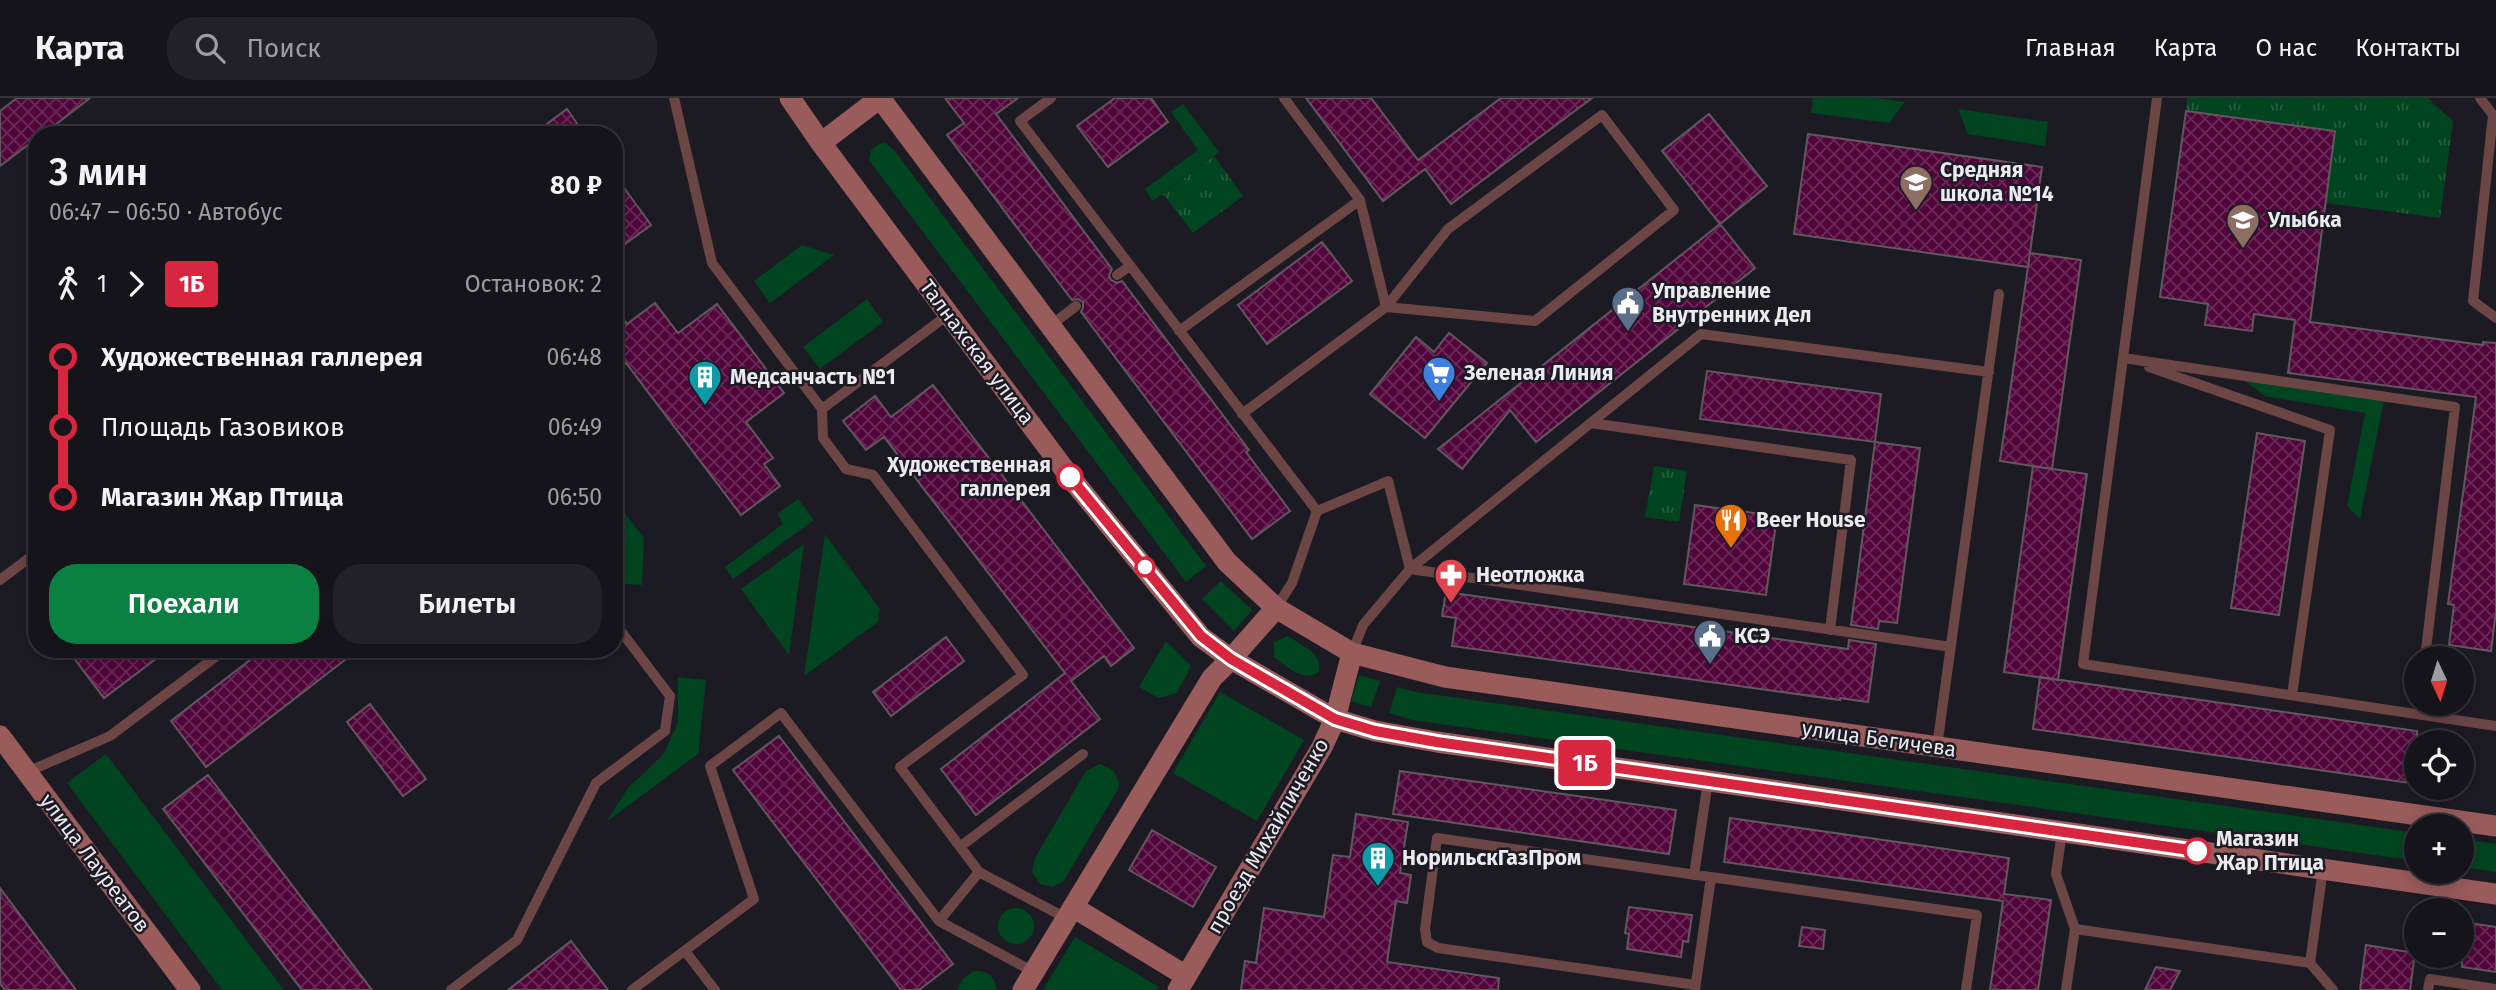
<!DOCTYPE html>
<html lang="ru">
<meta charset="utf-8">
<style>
:root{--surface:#15141b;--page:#222128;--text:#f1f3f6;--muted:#9d9ea3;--line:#34333a;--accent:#0b8043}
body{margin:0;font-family:"Fira Sans",sans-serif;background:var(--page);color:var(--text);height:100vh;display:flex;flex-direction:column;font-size:26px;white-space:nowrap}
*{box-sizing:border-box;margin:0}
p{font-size:23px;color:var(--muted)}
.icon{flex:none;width:38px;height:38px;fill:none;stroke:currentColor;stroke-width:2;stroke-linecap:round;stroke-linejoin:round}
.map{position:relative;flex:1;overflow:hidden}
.drawer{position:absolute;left:28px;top:28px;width:595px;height:532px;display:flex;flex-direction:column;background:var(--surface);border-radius:28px;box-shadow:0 4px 18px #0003,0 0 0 2px var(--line)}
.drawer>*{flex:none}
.badge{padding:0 14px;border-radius:5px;font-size:24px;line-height:46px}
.needle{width:46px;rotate:176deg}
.buttons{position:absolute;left:2404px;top:548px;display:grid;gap:14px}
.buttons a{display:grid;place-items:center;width:70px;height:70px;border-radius:50%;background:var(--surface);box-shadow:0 4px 18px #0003,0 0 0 2px var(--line);font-size:35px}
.map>.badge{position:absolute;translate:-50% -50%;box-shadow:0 0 0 4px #fff}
.legs{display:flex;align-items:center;gap:10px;height:77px;padding:0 21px;font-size:23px}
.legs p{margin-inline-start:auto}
.overview{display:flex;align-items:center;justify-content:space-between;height:119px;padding:0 21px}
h1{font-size:38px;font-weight:600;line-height:52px}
.cta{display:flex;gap:14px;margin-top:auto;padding:14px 21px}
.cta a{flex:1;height:80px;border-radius:28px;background:var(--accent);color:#fff;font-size:28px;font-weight:600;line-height:80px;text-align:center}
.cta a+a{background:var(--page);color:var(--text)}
ul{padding:0 21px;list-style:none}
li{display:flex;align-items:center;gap:24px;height:70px;font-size:26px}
li i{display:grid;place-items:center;width:10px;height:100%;margin:0 9px;background:currentColor}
li i::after{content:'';width:18px;height:18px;margin:-9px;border:5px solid;border-radius:50%;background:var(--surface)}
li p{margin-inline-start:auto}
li:first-child i{background:linear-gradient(#0000 50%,currentColor 0)}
li:last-child i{background:linear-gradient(currentColor 50%,#0000 0)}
header{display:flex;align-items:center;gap:42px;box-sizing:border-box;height:98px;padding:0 35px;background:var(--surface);border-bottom:2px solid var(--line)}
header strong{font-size:33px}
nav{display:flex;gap:38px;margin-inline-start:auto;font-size:24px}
.search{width:490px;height:63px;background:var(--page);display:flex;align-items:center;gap:18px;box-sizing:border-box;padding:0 24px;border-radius:28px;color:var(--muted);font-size:26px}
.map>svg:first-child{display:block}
</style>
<header>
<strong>Карта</strong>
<div class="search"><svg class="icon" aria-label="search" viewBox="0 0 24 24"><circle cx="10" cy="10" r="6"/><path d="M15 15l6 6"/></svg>Поиск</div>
<nav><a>Главная</a><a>Карта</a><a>О нас</a><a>Контакты</a></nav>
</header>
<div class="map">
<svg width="2496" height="892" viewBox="0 0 2496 892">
<defs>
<pattern id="park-tufts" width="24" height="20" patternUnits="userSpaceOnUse" patternTransform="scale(1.75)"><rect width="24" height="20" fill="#00451f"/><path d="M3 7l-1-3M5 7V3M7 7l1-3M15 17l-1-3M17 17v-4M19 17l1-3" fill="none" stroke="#256040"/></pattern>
<pattern id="building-cross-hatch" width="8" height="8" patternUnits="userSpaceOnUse" patternTransform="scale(1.75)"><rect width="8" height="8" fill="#51053b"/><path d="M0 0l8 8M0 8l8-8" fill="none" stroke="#6a2a58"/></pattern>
</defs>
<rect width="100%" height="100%" fill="#1c1b24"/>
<!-- grass -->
<path fill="#00451f" d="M1813,0H1876L1905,4L1889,25L1811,15Z
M1183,6L1219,54L1153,103L1145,91L1198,52L1171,14Z
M1958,11L2048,24L2045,48L1968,36Z
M885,45L894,52L1206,468L1186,484L869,62L871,52L879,46Z
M802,147L834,157L770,205L754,183Z
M867,201L883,224L820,271L803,249Z
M2241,280L2384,302L2360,421L2347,408L2365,315L2265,298Z
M614,401L644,440L642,487L617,485L618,444L614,439Z
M798,401L814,422L733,481L725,469L783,426L777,416Z
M825,436L880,511L878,524L804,578Z
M804,446L789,557L741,491Z
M1221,483L1252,512L1234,533L1202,501Z
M1288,538C1302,548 1323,555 1319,574C1303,585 1288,569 1274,559V544Z
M1166,543L1191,568L1177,595L1159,600L1139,589Z
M1359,577L1380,583L1371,609L1351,603Z
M678,579L706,582L698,656L606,724L628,690L663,657L678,625Z
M1397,589L1416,594L2417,735V763L1412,622L1389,615Z
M1220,594L1304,642L1257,723L1173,675Z
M106,656L284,892H222L67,685Z
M1100,666L1113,672L1119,684L1118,691L1063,784L1052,789L1040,786L1032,774L1035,760L1086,673Z
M2462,741L2496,746V774L2462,769Z
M998 828a18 18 0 1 1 36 0a18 18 0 1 1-36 0Z
M1075,839L1159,889L1157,892H1043Z
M973,873C987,872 995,878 997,892H957L963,881Z"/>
<!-- park -->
<path fill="url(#park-tufts)" d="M2187,0H2427L2453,23L2440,120L2326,105L2335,33L2186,13Z
M1214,58L1243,98L1193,135L1163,96Z
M1654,368L1687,373L1679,424L1645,419Z"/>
<!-- building -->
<path fill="url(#building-cross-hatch)" stroke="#63575e" stroke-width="2" d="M17,0H90L42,37H37V40L0,68V13Z
M945,0H1018L996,16L1112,171L1109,177L1111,182L1117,185L1122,183L1249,352L1246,354L1290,413L1252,441L1081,214L1083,210V204L1078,201L1072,202L947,37L964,25Z
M1115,0H1151L1168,24L1108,69L1077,28Z
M1306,0H1371L1418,62L1501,0H1592L1451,106L1425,71L1383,103Z
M567,11L585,37H532Z
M2186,13L2335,33L2310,224L2483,247V244L2496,245V513L2491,553L2449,547L2454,507L2448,506L2476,299L2288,275L2295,222L2254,216L2252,233L2205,227L2208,206L2160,199Z
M1709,16L1767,88L1720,126L1662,53Z
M1808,36L2042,69L2028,169L1794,136Z
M614,76L651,127L614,154Z
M1720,126L1755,170L1536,344L1510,312L1462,371L1438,351Z
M1322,144L1352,183L1267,246L1238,207Z
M2030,155L2081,162L2052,371L2000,363Z
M655,205L678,235L717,206L784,295L746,324L773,360L764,366L780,388L741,417L626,265L614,274V208L627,226Z
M1449,235L1487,265L1425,340L1370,296L1416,239L1434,254Z
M1707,273L1881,296L1875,344L1700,321Z
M933,287L1134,550L1111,568L1104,558L1071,583L1100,621L976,717L941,671L1065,575L884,339L866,352L843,323L875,298L891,319Z
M2257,335L2305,343L2279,517L2231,510Z
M1875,344L1920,350L1897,525L1879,523L1878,531L1851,527Z
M2033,368L2087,376L2058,582L2004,574Z
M1695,407L1777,418L1766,497L1684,486Z
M1446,494L1848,551L1849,542L1876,546L1868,604L1840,600V602L1452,548L1456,520L1442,518Z
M946,539L964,563L891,618L873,594Z
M67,551H169L104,600Z
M264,551H359L206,669L171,623Z
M2040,579L2417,633V686L2033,631Z
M370,606L426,681L403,698L347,624Z
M779,638L953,866L919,892H901L733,672Z
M1400,673L1676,712L1669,756L1393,716Z
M208,677L372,892H302L163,711Z
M1356,716L1408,724L1400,775L1411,777L1407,805L1396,803L1387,864L1499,880L1498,892H1241L1245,863L1256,865L1264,810L1324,819L1333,757L1350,759Z
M1730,720L2009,760L2004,796L2051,802L2038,892H1990L2003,803L1724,764Z
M1152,732L1216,769L1193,809L1129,772Z
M0,790L76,892H5L0,885Z
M1629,809L1692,817L1688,844L1683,843L1681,859L1627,851L1629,836L1625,835Z
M2462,824L2496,829V874L2462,869Z
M1802,829L1825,832L1823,851L1799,848Z
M571,843L608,892H508Z
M2366,847L2415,855L2410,892H2360Z
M2156,869L2180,873L2170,892H2145Z"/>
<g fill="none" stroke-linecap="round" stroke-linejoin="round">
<!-- lane -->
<path stroke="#6c4545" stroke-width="10" d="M674,0L712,165L822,311L823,340L846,371L873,377L1023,577L900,669L979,774L1066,820
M1051,0L1020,23L1317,413L1292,485L1276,510
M1284,0L1360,102L1386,209
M2157,0L2083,566L2496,628
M2480,0L2493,17L2473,203L2496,220
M1117,177L1130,168
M1050,228L1076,208
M1179,233L1360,102
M2123,260L2455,309L2425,560
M2149,269L2330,332L2292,597
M822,311L949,216
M1242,316L1386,209L1448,131L1602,17L1674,112L1535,223L1386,209
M1591,325L1851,362L1830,532
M1317,413L1388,383L1410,471
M1410,471L1951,549
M0,482L37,454
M1352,555L1363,527L1410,471L1701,236L1989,274
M1937,649L1999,196
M27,674L110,638L226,551
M2062,734L2056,776L2075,831L2066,892
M961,748L1083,656
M2323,771L2310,865L2333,892
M1694,777L1708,683
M939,823L979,774
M2075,831L2310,865
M685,853L715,892
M1696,887L1438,850L1427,844L1425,831L1437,740L1977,817L1966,892
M451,892L517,842L596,685L665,633L670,598L614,524
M632,892L754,801L710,668L781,615L939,823L1034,874
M1695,892L1711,779
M2428,892L2430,881L2496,891"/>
<!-- secondary -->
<path stroke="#995c5b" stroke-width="21" d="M790,0L821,45L1070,379L1201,539L1231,561L1335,621L1375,633L1437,644L2496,796
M880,0L1227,464L1276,510L1352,555L1445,579L2496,728
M821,45L880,0
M0,638L190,892
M1073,809L1186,878
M1023,892L1212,580L1231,561L1276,510
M1178,892L1322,649L1335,621L1352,555"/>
</g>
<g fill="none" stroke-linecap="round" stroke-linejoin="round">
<defs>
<path id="line-1" d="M1070,379L1201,538L1231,561L1335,621L1375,633L1437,644L2197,753"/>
</defs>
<!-- line-1 casing -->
<use href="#line-1" stroke="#fff" stroke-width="16"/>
<!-- line-1 -->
<use href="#line-1" stroke="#d7263d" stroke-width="10"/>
</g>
<!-- icons -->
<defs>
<symbol id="school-pin" viewBox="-11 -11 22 30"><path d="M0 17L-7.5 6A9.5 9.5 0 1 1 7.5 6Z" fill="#8d6e63" stroke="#1c1b24"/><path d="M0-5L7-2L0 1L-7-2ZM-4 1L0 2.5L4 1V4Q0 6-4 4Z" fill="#fff"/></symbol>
<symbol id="civic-pin" viewBox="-11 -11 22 30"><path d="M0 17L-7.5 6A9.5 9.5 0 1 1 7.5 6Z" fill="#5c6f8a" stroke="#1c1b24"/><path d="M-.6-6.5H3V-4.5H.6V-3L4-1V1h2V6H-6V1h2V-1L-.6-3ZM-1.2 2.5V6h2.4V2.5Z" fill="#fff"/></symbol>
<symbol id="supermarket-pin" viewBox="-11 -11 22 30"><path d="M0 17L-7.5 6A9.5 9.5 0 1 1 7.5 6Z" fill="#3f7fe0" stroke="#1c1b24"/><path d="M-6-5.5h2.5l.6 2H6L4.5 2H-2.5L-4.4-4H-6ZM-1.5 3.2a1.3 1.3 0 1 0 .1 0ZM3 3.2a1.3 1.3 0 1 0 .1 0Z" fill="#fff"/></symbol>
<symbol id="building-pin" viewBox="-11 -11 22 30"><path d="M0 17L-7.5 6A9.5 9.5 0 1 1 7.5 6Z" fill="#0f9aa8" stroke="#1c1b24"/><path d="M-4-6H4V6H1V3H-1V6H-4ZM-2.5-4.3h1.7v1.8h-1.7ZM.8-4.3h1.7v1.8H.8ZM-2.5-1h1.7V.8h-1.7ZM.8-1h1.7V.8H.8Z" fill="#fff"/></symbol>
<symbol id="restaurant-pin" viewBox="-11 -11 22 30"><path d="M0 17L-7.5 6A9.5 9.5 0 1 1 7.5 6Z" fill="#e8710a" stroke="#1c1b24"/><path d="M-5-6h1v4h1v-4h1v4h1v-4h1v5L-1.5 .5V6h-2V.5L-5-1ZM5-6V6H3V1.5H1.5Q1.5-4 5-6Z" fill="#fff"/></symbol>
<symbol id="pharmacy-pin" viewBox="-11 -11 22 30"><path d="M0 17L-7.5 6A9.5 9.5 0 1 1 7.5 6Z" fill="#e0444e" stroke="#1c1b24"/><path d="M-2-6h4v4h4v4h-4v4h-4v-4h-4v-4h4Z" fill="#fff"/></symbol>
</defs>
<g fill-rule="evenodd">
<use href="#school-pin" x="1897" y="65" width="38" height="52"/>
<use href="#school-pin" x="2224" y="103" width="38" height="52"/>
<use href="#civic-pin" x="1609" y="186" width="38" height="52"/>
<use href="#supermarket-pin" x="1420" y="256" width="38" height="52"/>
<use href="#building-pin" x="686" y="260" width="38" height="52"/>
<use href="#restaurant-pin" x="1712" y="403" width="38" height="52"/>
<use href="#pharmacy-pin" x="1432" y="458" width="38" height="52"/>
<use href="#civic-pin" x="1691" y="519" width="38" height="52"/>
<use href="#building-pin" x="1359" y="741" width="38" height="52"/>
</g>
<!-- markers -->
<g fill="#fff" stroke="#d7263d" stroke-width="3.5">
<circle cx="1070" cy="379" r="12"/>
<circle cx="1145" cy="469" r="9"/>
<circle cx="2197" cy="753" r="12"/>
</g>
<g text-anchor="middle" stroke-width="5" stroke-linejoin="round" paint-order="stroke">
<!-- poi labels -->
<g font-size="21" font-weight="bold" fill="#ebeaf1" stroke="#1c1b24" text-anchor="start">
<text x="1940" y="79">Средняя<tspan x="1940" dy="24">школа №14</tspan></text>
<text x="2268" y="129">Улыбка</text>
<text x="1652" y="200">Управление<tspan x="1652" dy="24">Внутренних Дел</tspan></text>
<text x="1464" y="282">Зеленая Линия</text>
<text x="730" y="286">Медсанчасть №1</text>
<text x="1756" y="429">Beer House</text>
<text x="1476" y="484">Неотложка</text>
<text x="1734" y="545">КСЭ</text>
<text x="1402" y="767">НорильскГазПром</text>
</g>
<!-- street labels -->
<g font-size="21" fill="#ebeaf1" stroke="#1c1b24">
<text transform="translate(977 254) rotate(53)" y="7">Талнахская улица</text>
<text transform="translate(1879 641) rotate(8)" y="7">улица Бегичева</text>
<text transform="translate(1268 738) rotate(-60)" y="7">проезд Михайличенко</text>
<text transform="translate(95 765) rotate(53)" y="7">улица Лауреатов</text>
</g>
<!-- stop labels -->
<g font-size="21" font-weight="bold" fill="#ebeaf1" stroke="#1c1b24" text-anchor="end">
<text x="1051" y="374">Художественная<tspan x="1051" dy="24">галлерея</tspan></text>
<text x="2216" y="748" text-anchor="start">Магазин<tspan x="2216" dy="24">Жар Птица</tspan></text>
</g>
</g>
</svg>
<div class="buttons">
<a><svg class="needle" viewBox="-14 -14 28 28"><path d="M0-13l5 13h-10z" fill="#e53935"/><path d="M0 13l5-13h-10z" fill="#9d9ea3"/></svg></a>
<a><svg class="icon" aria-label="locate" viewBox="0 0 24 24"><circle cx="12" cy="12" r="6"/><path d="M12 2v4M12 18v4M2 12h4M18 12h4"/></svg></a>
<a>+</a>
<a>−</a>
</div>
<b class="badge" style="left:1585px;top:665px;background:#d7263d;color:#fff">1Б</b>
<section class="drawer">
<div class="overview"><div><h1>3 мин</h1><p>06:47 – 06:50 · Автобус</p></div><b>80 ₽</b></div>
<div class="legs"><svg class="icon" aria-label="walk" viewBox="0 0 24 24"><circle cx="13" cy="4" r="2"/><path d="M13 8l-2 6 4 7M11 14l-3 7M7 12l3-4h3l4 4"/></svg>1<svg class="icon" aria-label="forward" viewBox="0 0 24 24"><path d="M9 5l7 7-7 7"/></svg><b class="badge" style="background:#d7263d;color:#fff">1Б</b><p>Остановок: 2</p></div>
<ul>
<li><i style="color:#d7263d"></i><b>Художественная галлерея</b><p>06:48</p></li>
<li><i style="color:#d7263d"></i><span>Площадь Газовиков</span><p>06:49</p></li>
<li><i style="color:#d7263d"></i><b>Магазин Жар Птица</b><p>06:50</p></li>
</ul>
<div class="cta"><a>Поехали</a><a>Билеты</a></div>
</section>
</div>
